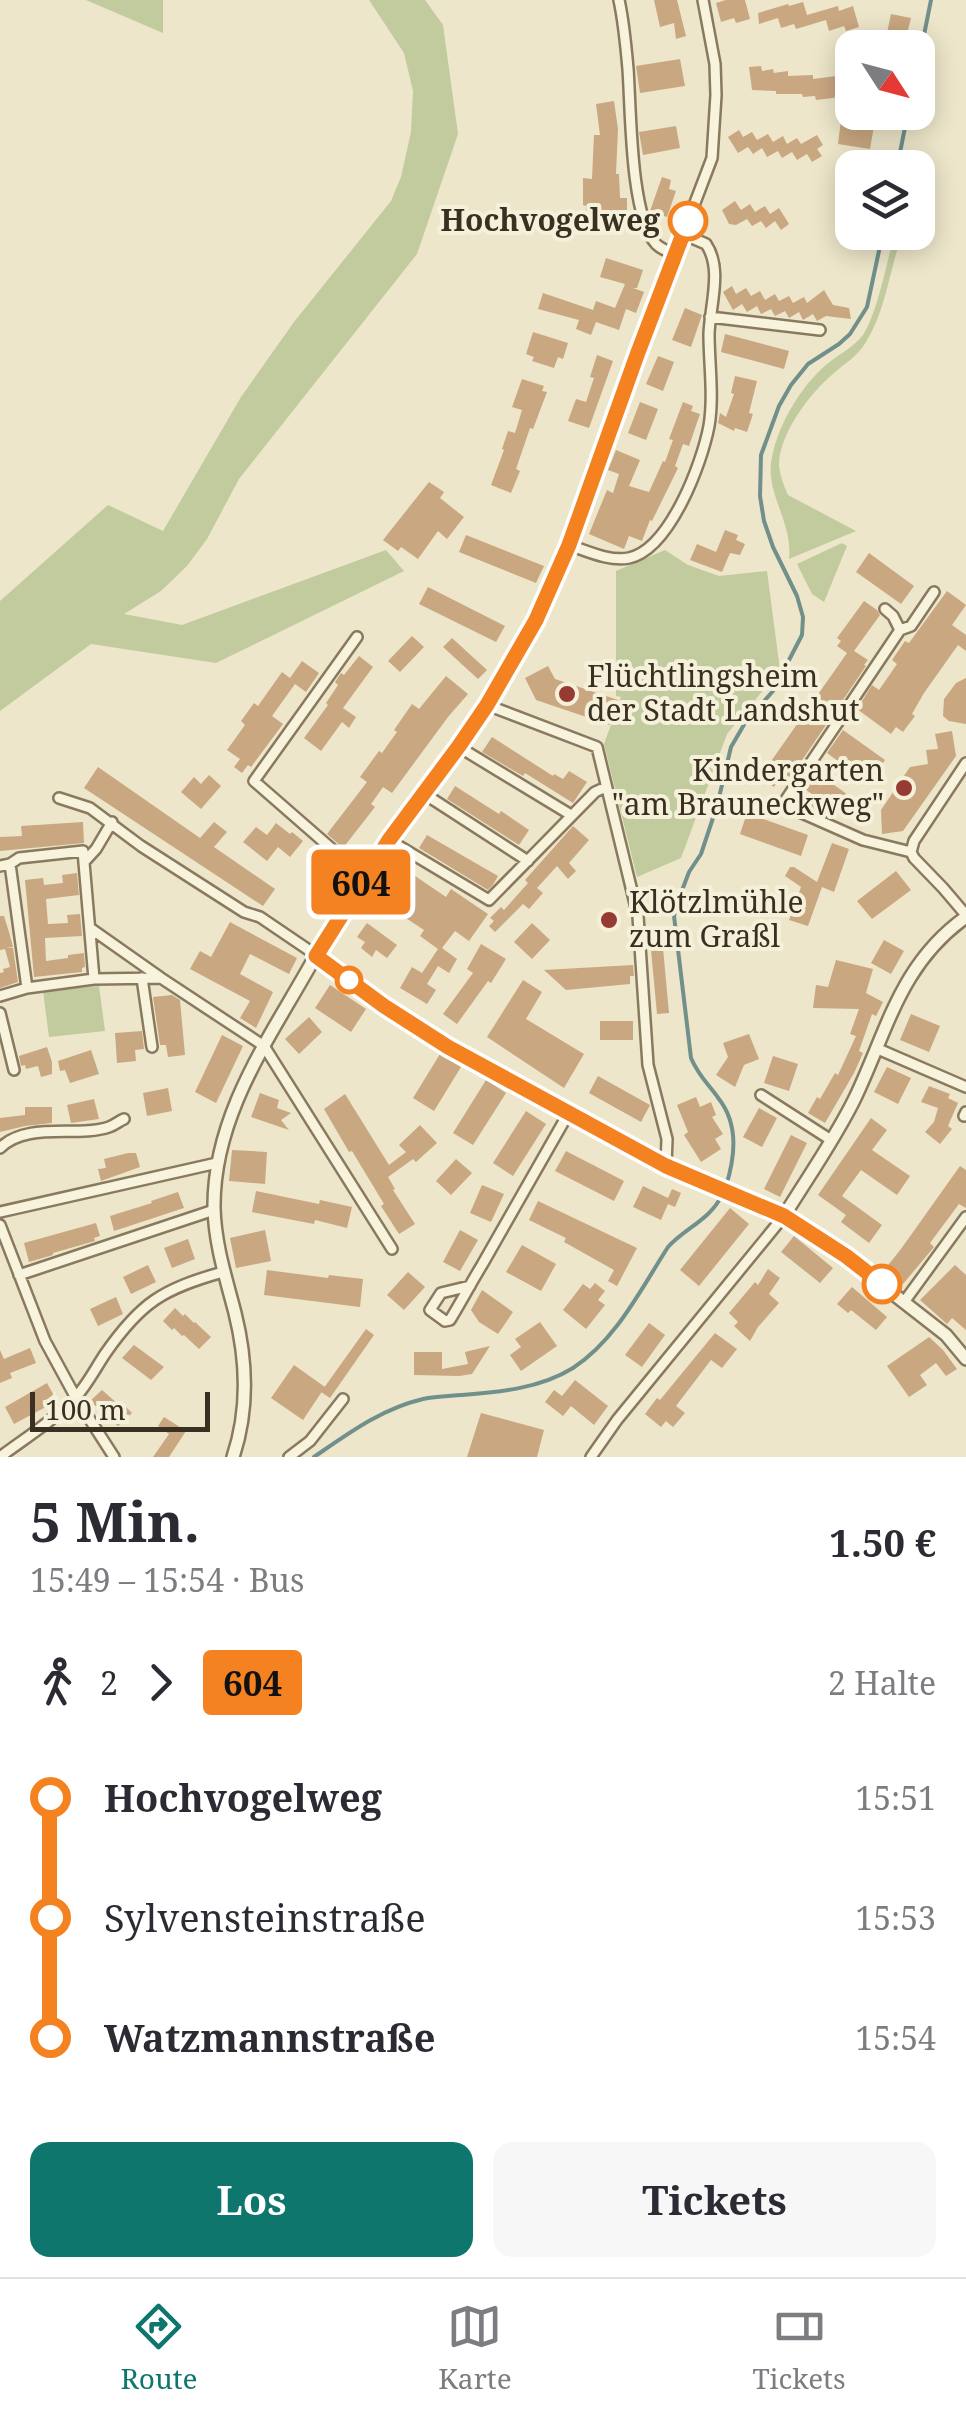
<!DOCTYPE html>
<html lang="de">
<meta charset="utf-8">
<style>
:root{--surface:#fff;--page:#f7f7f7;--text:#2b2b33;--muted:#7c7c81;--line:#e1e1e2;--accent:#0f766e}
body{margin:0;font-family:"Noto Serif",serif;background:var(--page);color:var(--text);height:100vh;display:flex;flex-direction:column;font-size:38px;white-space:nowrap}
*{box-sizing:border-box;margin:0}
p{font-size:32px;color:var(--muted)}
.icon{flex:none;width:55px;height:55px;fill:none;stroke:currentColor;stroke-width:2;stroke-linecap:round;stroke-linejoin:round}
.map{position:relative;height:1457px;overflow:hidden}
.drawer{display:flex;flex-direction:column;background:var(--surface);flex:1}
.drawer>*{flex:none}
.badge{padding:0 20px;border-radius:8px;font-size:35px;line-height:65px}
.needle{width:65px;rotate:126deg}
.buttons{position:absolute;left:835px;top:30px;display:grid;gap:20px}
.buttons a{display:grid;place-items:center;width:100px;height:100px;border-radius:20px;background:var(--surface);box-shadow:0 5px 25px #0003;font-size:50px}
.scale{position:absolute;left:30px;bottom:25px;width:180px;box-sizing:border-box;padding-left:10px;border:5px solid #3a3021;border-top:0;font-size:28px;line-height:35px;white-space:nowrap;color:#3a3021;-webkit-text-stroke:8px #f5f0d9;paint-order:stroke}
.map>.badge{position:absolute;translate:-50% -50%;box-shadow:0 0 0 5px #fff}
.legs{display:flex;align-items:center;gap:15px;height:110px;padding:0 30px;font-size:32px}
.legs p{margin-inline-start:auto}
.head{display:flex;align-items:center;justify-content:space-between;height:170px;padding:0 30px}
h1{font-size:55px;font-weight:700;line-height:75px}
.button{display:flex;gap:20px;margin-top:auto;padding:20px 30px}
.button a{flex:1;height:115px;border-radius:20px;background:var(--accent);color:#fff;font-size:40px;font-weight:700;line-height:115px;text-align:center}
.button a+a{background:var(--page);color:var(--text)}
ul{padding:0 30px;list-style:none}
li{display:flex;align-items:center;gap:35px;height:120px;font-size:38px}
li i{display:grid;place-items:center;width:15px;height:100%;margin:0 12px;background:currentColor}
li i::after{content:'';width:25px;height:25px;margin:-12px;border:8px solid;border-radius:50%;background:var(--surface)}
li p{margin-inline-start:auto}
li:first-child i{background:linear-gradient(#0000 50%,currentColor 0)}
li:last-child i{background:linear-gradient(currentColor 50%,#0000 0)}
.dock{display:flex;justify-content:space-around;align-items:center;height:140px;border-top:2px solid var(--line);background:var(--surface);font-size:28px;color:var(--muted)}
.dock a{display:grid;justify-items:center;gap:5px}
.dock .selected{color:var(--accent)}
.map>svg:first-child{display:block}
</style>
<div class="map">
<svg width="966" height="1457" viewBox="0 0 966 1457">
<rect width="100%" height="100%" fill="#ede6ca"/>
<!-- green -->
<path fill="#c1cb9e" d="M86,0H163V33Z
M369,0H425L443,25L458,134L417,254L239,479L207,539L187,566L161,591L124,614L182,625L386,550L404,571L216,663L91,644L0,711V601L108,505L163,531L241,397L294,322L391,201L401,177L411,132L413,91L404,53Z
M895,233H903C889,269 887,308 866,342C858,356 845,363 833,374C810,393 779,434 779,465C780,476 784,486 788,495L856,531L789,559C793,524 767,495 771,463C776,427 800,387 827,364C839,354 853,348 863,335C878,312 887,260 895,233Z
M842,543L847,546L824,602L812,594L797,564Z
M665,550L688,565L719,576L767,571L780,670L727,734L681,858L637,877L604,744L621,697L616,696V571Z
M99,986L105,1031L49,1037L43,991Z"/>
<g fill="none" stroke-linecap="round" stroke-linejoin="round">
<!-- stream -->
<path stroke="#71908c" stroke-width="4" d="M918,65L931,0
M897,168L908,112
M726,1186C735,1157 739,1125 719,1099C708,1083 699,1077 691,1058L674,916L678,901L689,872L701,854L717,806L731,747L745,723L773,691L802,635L803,617L797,596L773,547L764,521L760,496L761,455L779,406L791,385L808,364L839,344L850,334L867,307L883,232
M314,1457C349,1433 381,1409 423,1399C435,1396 449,1396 461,1395C499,1392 539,1389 573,1368C616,1340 641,1289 668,1247C685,1228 710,1220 722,1195"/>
</g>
<!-- building -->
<path fill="#c9a781" d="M654,0H677L686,36L676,39L674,23L660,27Z
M726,0H745L750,19L736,23L734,18L721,22L716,3Z
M803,2L807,15L838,6L839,11L853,6L859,27L846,31L844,26L829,31L826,20L796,29L794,24L781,28L778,18L759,24L758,13L788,4L789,6Z
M891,14L911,18L904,46L885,42Z
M680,59L685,86L640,93L636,66Z
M839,60L852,62L853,123L874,126L870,149L838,144L842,112L839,111L840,97L816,100L815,96L803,97L802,94H776V91L752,90L749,67L761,66L762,71L773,69L774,73L788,71V76L813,75V79L836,76Z
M614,101L618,129L616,174H619L620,198H627V213L615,214L614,229L585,227L586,206L583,205V178L592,179L594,135H600L596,104Z
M676,126L680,148L643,155L639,132Z
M739,130L743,137L752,132L757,140L768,134L773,142L783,136L787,144L797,138L801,144L817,135L823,145L817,149L822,156L812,162L807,154L797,160L792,152L782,158L778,151L767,157L762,148L753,154L748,147L738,153L728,137Z
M662,177L671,180L669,189L676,191L667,217L650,211Z
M735,201L741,210L750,204L755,212L765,206L770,214L779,208L789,224L781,230L775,221L766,228L761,221L752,226L747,219L736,225L729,224L722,210Z
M606,258L643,270L637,288H633L644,292L636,313L626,309L619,330L596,322L591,335L576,329L579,320L538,309L543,293L593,310L596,301L615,308L625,284L600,277Z
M732,286L736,294L746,288L751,296L760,291L765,300L775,294L779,301L789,296L793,303L804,297L807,303L824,290L833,305L849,308L851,319L826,316L817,321L813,314L803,320L799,312L789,318L785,311L775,316L771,309L761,314L757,306L747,312L742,304L733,310L723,292Z
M685,308L702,315L691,347L672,340Z
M533,332L568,343L563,359L558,357L554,368L532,361L534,357L526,354Z
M725,334L789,351L784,369L721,352Z
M597,355L613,361L589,428L568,421L576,399L586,402L594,378L590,377Z
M658,356L674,362L663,391L646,384Z
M735,376L757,381L749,413L753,414L747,432L735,428L734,431L718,423L720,413L726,417L734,394L731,393Z
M522,379L544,386L542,391L547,392L533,429L530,428L516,469L520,471L511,493L491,485L504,450L502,449L508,431L515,433L522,410L512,407Z
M640,402L658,409L646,440L628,433Z
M683,402L693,406L691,411L700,414L689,446L683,444L675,466L678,468L652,521L650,520L642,541L629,536L624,549L589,534L607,490L613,493L619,474L608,470L616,450L640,460L629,486L649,492L663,461L665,462L673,440L669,439Z
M429,482L444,492L440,498L464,517L447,539L438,531L418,559L401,547L398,551L383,540Z
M725,530L738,535L736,540L745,544L740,555L730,553L722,572L690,560L697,544L716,552Z
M466,535L544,566L536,583L459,552Z
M869,553L914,586L901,604L856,572Z
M428,587L505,626L496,642L419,604Z
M947,591L966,605L952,625L966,635V651L958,645L924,693L912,714L915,716L903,732L896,727L891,734L857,709L872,685L879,690L897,664L892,660L905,641L909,643Z
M864,601L877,610L880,615L854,651L868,660L864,665L866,666L788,781L781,776L774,787L760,777L847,653L837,646L841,641L837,638Z
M412,636L424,647L400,672L388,661Z
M452,638L487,670L478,679L443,647Z
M359,656L373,667L343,708L356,717L349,728L342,722L321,751L304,738L328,705L326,703L338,685L335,682L341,673L344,675Z
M302,661L319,673L306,692L295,684L272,716L283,724L251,767L248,765L242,773L234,767L240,759L227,750L245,725L241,721L254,703L258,706L282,672L290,678Z
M548,666L555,679L618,700L610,725L536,700L525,678Z
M446,676L468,694L448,717L392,793L383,787L371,804L375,807L343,848L327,834L367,782L360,777L379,751L382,753L389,743L397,732L394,730L412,704L419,709Z
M966,678V724L949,721L943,716L944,699L956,683Z
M843,730L885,760L873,776L866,771L861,778L827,753Z
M952,731L956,756L903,831L882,834L881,810L910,767L928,764L926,750L938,749L935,734Z
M492,737L553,776L554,774L563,779L569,771L587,782L573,803L525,773L523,776L482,752Z
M98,767L200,838L214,822L227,832L214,847L275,889L263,906L84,788Z
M815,771L855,800L843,816L832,808L826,815L807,805L815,796L803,788Z
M209,775L221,786L201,809L181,792L194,777L201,784Z
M455,786L499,814L501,811L529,830L519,845L447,799Z
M747,813L808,835L801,856L740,834Z
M83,822L84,843L0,851V837L22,836L21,826Z
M276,823L290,834L292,832L303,841L290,857L278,847L267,861L243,842L256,827L267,835Z
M573,826L589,840L569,863L576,871L568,879L557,866L537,888L543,893L529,909L523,904L495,932L489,926L494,921L490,918L501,907L504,910L528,883L525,880Z
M427,835L498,876L493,885L488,890L419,848Z
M832,843L849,849L834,892L822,887L808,926L789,920L801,887L785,876L790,867H794L817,882Z
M396,863L446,897L451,889L488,914L469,941L455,931L442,948L457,959L449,973L438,966L427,984L436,990L427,1004L400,988L412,967L422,973L438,949L420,936L424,930L392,909L409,884L390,872Z
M896,871L911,890L872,919L857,901Z
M77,873L79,895L46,899L48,924L68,923L67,915L80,914L82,936L45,938L46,961L68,958V955L84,953L85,967L82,968V972L34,977L25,880L43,878L44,885L63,883L62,875Z
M0,916H4L9,932L13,947L6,948H13L18,982L0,988V973L4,972L3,969L10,967L5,949L0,950Z
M230,922L297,958L289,974L250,954L240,974L273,992L256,1028L240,1018L250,1001L190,969L200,951L211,957Z
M367,923L397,945L387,958L376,950L372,957L361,948L365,942L357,937Z
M532,923L550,940L532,959L514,942Z
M884,940L904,951L891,974L871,963Z
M481,944L506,959L491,983L488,981L457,1024L443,1014L473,973L467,969Z
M663,948L669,1013L657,1014L651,950Z
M836,960L873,969L866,993L883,1002L876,1016L872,1014L859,1051L863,1053L854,1073L825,1123L808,1113L817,1097L820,1099L835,1073L838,1075L856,1036L850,1034L859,1009L813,1008L816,985L828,987Z
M633,965L634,976H630V984L566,990L544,970Z
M523,980L542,992L526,1019L584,1054L564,1088L487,1037Z
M330,985L366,1009L351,1032L315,1008Z
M172,995L180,1000L185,1055L168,1057L166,1045H160L153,997Z
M911,1014L940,1026L929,1052L900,1040Z
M309,1017L322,1032L299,1054L285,1039Z
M600,1021H633V1040H600Z
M142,1031L144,1049L135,1050L136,1061L117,1063L115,1033Z
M749,1034L759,1059L744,1065L735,1087L716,1075L728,1057L723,1043Z
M222,1035L243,1046L216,1103L195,1092Z
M47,1047L52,1062V1074L41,1077L38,1066L26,1069L25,1065L21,1066L19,1056Z
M91,1050L99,1074L70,1083L65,1070L60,1071L58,1061Z
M440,1054L461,1067L434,1111L413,1098Z
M773,1056L798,1064L789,1091L764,1083Z
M887,1067L911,1078L898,1104L874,1092Z
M598,1076L650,1105L641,1122L589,1093Z
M486,1080L506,1093L473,1145L453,1133Z
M929,1086L950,1094L948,1098L958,1103L948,1126L952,1129L940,1144L925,1132L934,1122L938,1108L921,1102Z
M168,1088L172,1111L147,1116L143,1093Z
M260,1093L279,1100L277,1108L291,1113L281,1120L289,1130L251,1117Z
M345,1094L389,1165L406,1152L399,1145L420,1125L437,1143L416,1162L413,1159L388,1177L395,1189L393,1190L415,1224L399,1234L381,1206L384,1204L352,1151L349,1152L324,1109Z
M696,1097L700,1107L711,1102L716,1115L712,1117L723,1134L715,1139L721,1149L701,1162L684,1135L688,1132L677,1105Z
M94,1099L99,1119L71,1123L67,1105Z
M25,1107H52V1123L25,1126L0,1132V1118L25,1115Z
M759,1108L777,1118L762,1147L743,1137Z
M526,1111L546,1124L513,1176L493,1163Z
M871,1118L887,1130L872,1150L910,1176L897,1195L861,1170L842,1196L882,1225L869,1243L841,1222L846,1215L818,1195Z
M791,1135L807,1143L780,1197L764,1189Z
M232,1150L267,1152L265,1184L229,1181Z
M566,1151L624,1181L614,1201L555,1171Z
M128,1153H136L140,1167L101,1181L98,1169L106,1168L104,1159Z
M456,1159L472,1173L451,1195L436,1181Z
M960,1166L966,1170V1208L959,1204L930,1243L934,1247L903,1284L885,1269L901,1249Z
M482,1185L504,1194L491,1222L470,1213Z
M643,1186L668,1198L672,1189L681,1193L675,1207L668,1204L661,1220L633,1207Z
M256,1191L319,1204L320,1200L352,1207L347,1228L315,1220L314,1224L252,1212Z
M178,1192L184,1208L114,1231L110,1216L152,1203L151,1201Z
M538,1201L637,1248L617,1286L608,1281L614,1270L564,1242L566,1238L529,1220Z
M730,1208L749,1224L699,1286L680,1270Z
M96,1223L100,1236L94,1238L95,1241L53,1253V1255L29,1262L24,1243Z
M265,1230L271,1261L236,1268L230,1238Z
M460,1230L478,1240L460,1271L443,1262Z
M794,1236L833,1268L820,1283L781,1252Z
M188,1239L195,1259L172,1268L164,1248Z
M522,1245L556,1264L541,1291L506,1272Z
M148,1265L156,1282L131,1294L123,1277Z
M955,1265L966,1275V1330L952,1318L947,1324L920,1300Z
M768,1269L780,1278L769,1294L779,1303L758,1327L750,1341L734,1326L738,1322L729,1313L755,1282L758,1285Z
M267,1270L328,1278L329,1275L363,1279L360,1307L264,1295Z
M408,1272L425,1287L404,1310L387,1295Z
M595,1283L605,1291L598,1300L605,1305L586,1329L563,1310L583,1284L590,1289Z
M852,1287L887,1317L876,1330L851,1310L848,1313L837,1304Z
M482,1290L513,1312L498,1334L479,1322L471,1310Z
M116,1297L123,1314L98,1326L90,1309Z
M175,1308L183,1316L185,1314L194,1323L195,1322L211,1337L199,1349L184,1335L182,1336L174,1328L172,1330L163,1321Z
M540,1322L557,1346L521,1371L510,1355L521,1347L515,1339Z
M649,1323L665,1335L642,1367L625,1355Z
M366,1329L374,1335L330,1398L321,1392Z
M715,1333L737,1349L722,1368L711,1360L676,1406L685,1413L673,1427L666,1421L661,1427L645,1414L657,1398L660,1400Z
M929,1337L943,1350L957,1369L946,1376L936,1363L920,1375L927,1385L909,1397L887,1366Z
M134,1345L164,1367L151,1380L122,1358Z
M490,1346L472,1374L459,1376L414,1375V1352H442V1369L468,1364L465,1352Z
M30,1348L36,1363L10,1373L12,1378L0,1383V1350L4,1359Z
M294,1365L325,1387L303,1420L271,1398Z
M575,1380L608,1406L594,1425L571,1406L563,1416L545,1402L554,1390L562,1396Z
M47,1383L57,1401L14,1424L5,1407Z
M102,1390L119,1405L122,1403L132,1413L118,1426L90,1401Z
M481,1413L544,1430L537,1457H467Z
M164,1417L186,1431L169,1457H153L169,1434L158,1426Z"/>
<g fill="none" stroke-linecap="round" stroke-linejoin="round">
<defs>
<path id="minor" d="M619,0C624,23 626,46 628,69C631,109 630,216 656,244C662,250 669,252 677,254
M710,317L820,330
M569,545C587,551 610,562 629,558C670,549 702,463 709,426C714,396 709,364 709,334C710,305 723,269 706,244L683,234
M885,609L893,616L900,630L911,626L934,592
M900,630L787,798L786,806L863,840L911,852
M357,637L254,781L364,877
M487,705L597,747L638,916L648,1065L667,1139L666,1166
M459,747L571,815
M966,763L914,841L911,852L914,858L943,888L966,915
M423,793L528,861
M59,798L90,808L141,846L244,912L260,917L316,955L389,840L459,747L487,705L524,645L549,596L604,450L637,355L712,158L716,95L715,64L703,0
M389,840L489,900L595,792L606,787
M85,861L96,849L112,822
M10,864L27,988
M0,866L10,864L19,858L83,851L94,979
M90,928L161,978
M142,978L152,1047
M0,996L27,988L94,979L161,978L264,1046L392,1249
M0,1013L14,1070
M878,1049L966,1087
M761,1095L831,1140
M964,1116L966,1112
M0,1148C27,1121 77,1138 109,1127C115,1125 119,1121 124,1119
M0,1212L217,1163
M0,1225L45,1341L76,1398L114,1457
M19,1275L214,1210
M470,1286L441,1293L430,1310L445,1321L450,1320C461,1302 471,1283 482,1265L568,1114
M904,1302L966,1217
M0,1457C24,1439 53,1421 74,1399C86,1387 95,1369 105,1354C141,1302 163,1289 223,1272
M289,1457L310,1441L343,1399
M591,1457L617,1420L784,1216"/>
<path id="tertiary" d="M784,1216C808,1177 835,1139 855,1098C888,1029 900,964 966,917
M233,1457C249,1409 247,1361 235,1313C226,1278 215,1245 214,1208C213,1113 272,1035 316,955L383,1005L448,1047L516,1085L666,1166L784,1216L846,1257L946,1335L966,1359"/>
</defs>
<!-- minor casing -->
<use href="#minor" stroke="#897a5f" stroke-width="14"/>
<!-- tertiary casing -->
<use href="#tertiary" stroke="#897a5f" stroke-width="16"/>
<!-- minor -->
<use href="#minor" stroke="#f8f3dd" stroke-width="9"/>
<!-- tertiary -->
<use href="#tertiary" stroke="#f8f3dd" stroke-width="11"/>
</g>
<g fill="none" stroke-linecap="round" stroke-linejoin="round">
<defs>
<path id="line-1" d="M688,221L637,355L569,545L536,620L487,705L459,746L389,840L316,956L384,1006L448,1047L666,1166L784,1216L846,1256L882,1284"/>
</defs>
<!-- line-1 casing -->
<use href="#line-1" stroke="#fff" stroke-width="22"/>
<!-- line-1 -->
<use href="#line-1" stroke="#f58220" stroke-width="15"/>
</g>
<!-- markers -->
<g fill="#fff" stroke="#f58220" stroke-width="5">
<circle cx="688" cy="221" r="18"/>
<circle cx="349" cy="980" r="12"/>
<circle cx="882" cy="1284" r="18"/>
</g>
<g fill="#963b31" stroke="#f5f0d9" stroke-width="4">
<circle cx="567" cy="694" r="10"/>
<circle cx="904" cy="788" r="10"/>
<circle cx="609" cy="920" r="10"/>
</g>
<g text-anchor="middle" stroke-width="8" stroke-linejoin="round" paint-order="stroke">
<!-- stop labels -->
<g font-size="30" font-weight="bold" fill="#3a3021" stroke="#f5f0d9" text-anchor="end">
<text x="660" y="231">Hochvogelweg</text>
</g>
<!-- poi labels -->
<g font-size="30" fill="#3a3021" stroke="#f5f0d9" text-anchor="start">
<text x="587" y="687">Flüchtlingsheim<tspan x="587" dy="34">der Stadt Landshut</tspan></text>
<text x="884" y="781" text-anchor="end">Kindergarten<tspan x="884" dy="34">"am Brauneckweg"</tspan></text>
<text x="629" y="913">Klötzlmühle<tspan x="629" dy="34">zum Graßl</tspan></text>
</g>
</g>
</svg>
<div class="buttons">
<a><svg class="needle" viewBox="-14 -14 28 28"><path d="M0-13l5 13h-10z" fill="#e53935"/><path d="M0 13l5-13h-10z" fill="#7c7c81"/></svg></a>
<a><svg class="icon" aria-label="layers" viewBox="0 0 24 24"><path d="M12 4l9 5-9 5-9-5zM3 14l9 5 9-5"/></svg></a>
</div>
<div class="scale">100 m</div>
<b class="badge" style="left:361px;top:882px;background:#f58220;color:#111">604</b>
</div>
<section class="drawer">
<div class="head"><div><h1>5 Min.</h1><p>15:49 – 15:54 · Bus</p></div><b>1.50 €</b></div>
<div class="legs"><svg class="icon" aria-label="walk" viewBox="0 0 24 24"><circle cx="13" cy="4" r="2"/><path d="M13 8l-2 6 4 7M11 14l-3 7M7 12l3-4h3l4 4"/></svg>2<svg class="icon" aria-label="forward" viewBox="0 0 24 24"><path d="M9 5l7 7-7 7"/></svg><b class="badge" style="background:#f58220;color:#111">604</b><p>2 Halte</p></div>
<ul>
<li><i style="color:#f58220"></i><b>Hochvogelweg</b><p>15:51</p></li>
<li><i style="color:#f58220"></i><span>Sylvensteinstraße</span><p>15:53</p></li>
<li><i style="color:#f58220"></i><b>Watzmannstraße</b><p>15:54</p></li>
</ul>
<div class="button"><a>Los</a><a>Tickets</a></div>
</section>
<nav class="dock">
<a class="selected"><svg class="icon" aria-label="directions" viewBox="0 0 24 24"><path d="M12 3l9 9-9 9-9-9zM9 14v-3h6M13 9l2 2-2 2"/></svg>Route</a>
<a><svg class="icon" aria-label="map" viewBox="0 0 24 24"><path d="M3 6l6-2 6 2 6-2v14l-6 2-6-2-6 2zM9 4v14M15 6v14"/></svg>Karte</a>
<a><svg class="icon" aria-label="tickets" viewBox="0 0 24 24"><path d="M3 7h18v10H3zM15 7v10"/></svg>Tickets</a>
</nav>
